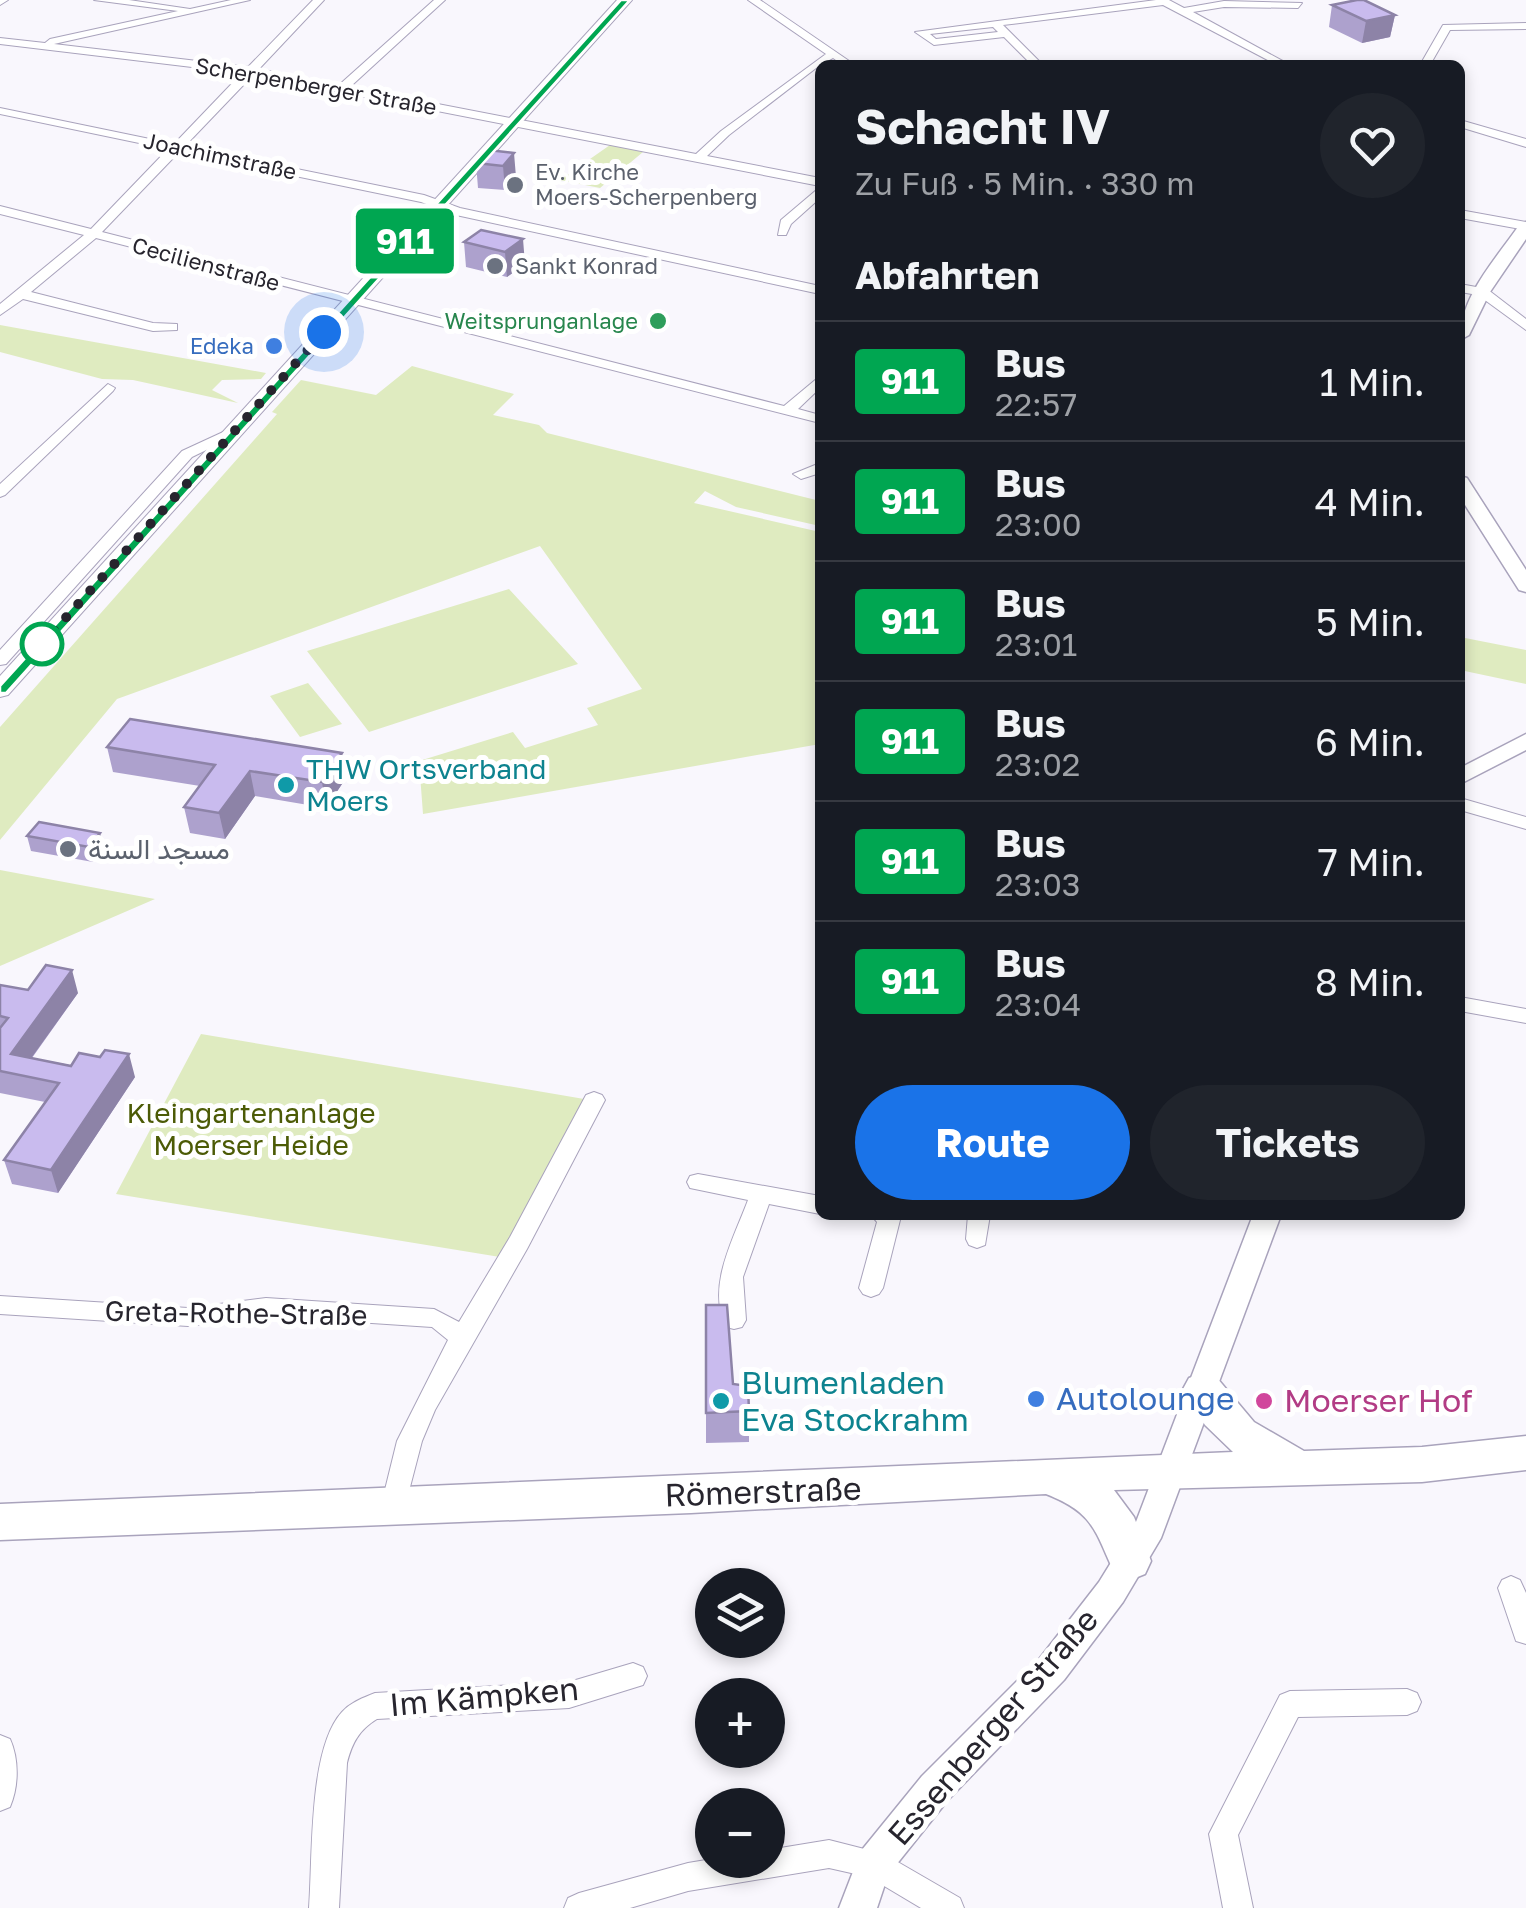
<!DOCTYPE html>
<html lang="de">
<meta charset="utf-8">
<style>
:root{--surface:#171b24;--page:#20242c;--text:#f1f3f6;--muted:#9ea1a6;--line:#363941;--accent:#1a73e8}
body{margin:0;font-family:"Golos Text",Vazirmatn,sans-serif;background:var(--page);color:var(--text);height:100vh;display:flex;flex-direction:column;font-size:38px;white-space:nowrap}
*{box-sizing:border-box;margin:0}
p{font-size:32px;color:var(--muted)}
.icon{flex:none;width:55px;height:55px;fill:none;stroke:currentColor;stroke-width:2;stroke-linecap:round;stroke-linejoin:round}
.map{position:relative;flex:1;overflow:hidden}
.panel{position:absolute;left:815px;top:60px;width:650px;height:1160px;display:flex;flex-direction:column;background:var(--surface);border-radius:15px;box-shadow:0 5px 15px #0003}
.panel>*{flex:none}
.badge{padding:0 20px;border-radius:8px;font-size:35px;line-height:65px}
.tools{position:absolute;left:695px;top:1568px;display:grid;gap:20px}
.tools a{display:grid;place-items:center;width:90px;height:90px;border-radius:50%;background:var(--surface);box-shadow:0 5px 15px #0003;font-size:50px}
.you{position:absolute;width:50px;height:50px;margin:-25px;border:8px solid #fff;border-radius:50%;background:#1a73e8;box-shadow:0 0 0 15px #1a73e833}
.map>.badge{position:absolute;translate:-50% -50%;box-shadow:0 0 0 5px #fff}
h2{padding:0 40px;font-size:38px;line-height:90px}
.round{display:grid;place-items:center;flex:none;width:105px;height:105px;border-radius:52px;background:var(--page)}
.overview{display:flex;align-items:center;justify-content:space-between;height:170px;padding:0 40px}
h1{font-size:48px;font-weight:700;line-height:75px}
.action{display:flex;gap:20px;margin-top:auto;padding:20px 40px}
.action a{flex:1;height:115px;border-radius:60px;background:var(--accent);color:#fff;font-size:40px;font-weight:700;line-height:115px;text-align:center}
.action a+a{background:var(--page);color:var(--text)}
ul{padding:0;list-style:none}
li{display:flex;align-items:center;gap:30px;height:120px;padding:0 40px;border-top:2px solid var(--line)}
li div{flex:1}
li b{display:block;font-size:38px}
li em{font-style:normal}
li .badge{min-width:110px;font-weight:700;text-align:center}
.map>svg:first-child{display:block}
</style>
<div class="map">
<svg width="1526" height="1908" viewBox="0 0 1526 1908">
<rect width="100%" height="100%" fill="#f9f7fd"/>
<!-- green -->
<path fill="#dfebc0" d="M610,145L643,152L600,188L560,180Z
M0,325L266,373L261,379L222,380L212,390L238,403L133,380L102,379L0,352Z
M412,366L514,394L493,415L539,425L547,433L820,501V526L736,507L705,491L694,503L820,532V744L423,814L419,761L513,732L525,748L598,725L587,708L642,689L540,546L117,699L0,840V727L277,414L272,412L301,380L376,395Z
M509,589L578,664L369,732L307,651Z
M1460,637L1526,650V684L1460,670Z
M308,683L342,724L300,737L270,696Z
M0,870L155,899L0,966Z
M201,1034L590,1100L506,1258L116,1194Z"/>
<g fill="none" stroke-linecap="round" stroke-linejoin="round">
<defs>
<path id="minor" d="M0,0H8L0,5Z
M94,0H129L190,9L231,0H250L54,44L248,67L313,0H324L259,69L339,85L434,0H445L350,87L696,154L721,131L826,54L748,0H760L855,65H843L833,58L820,65L729,135L707,156L820,178V186L253,75L185,146L424,195L460,208L820,286V294L456,215L421,202L179,152L102,232L784,406L820,376V388L798,409L820,415V423L96,238L31,292L153,323L177,324V330L153,331L23,299L0,315V304L84,235L0,214V206L91,229L168,149L0,114V108L174,144L242,73L0,44V38L45,43L50,39L178,11Z
M1156,0H1169L1184,8L1224,1L1302,3L1298,8L1224,7L1193,12L1290,65H1277L1163,5L1003,25L1043,65H1032L1004,37L934,45L915,32ZM993,27L998,32L936,39L930,34Z
M1526,23V29L1450,30L1430,65H1420L1443,25Z
M1460,120L1526,139V147L1460,127Z
M820,187V198L791,224L786,235H778L781,220Z
M1460,210L1526,222V230L1460,218Z
M383,262L406,264L413,268L406,272L378,269L376,266Z
M1460,284L1487,289L1526,319V330L1478,295L1460,292Z
M108,384L115,388L113,391L5,495L0,497V484Z
M234,427L239,428V434L192,457L6,664L0,665V650L182,451Z
M820,463V473L801,479L793,474Z
M1460,798L1526,817V829L1460,810Z
M1460,997L1526,1009V1023L1460,1011Z
M594,1092L602,1095L605,1100L527,1249L435,1410L422,1441L403,1514L394,1517L385,1514L381,1506L397,1441L448,1340L432,1327L266,1316L188,1326L0,1314V1296L188,1308L266,1298L434,1309L459,1322L510,1237L586,1095Z
M698,1174L820,1196V1214L769,1204L743,1277L746,1320L742,1327L734,1329L726,1327C706,1286 734,1238 748,1200L690,1188L687,1182L690,1176Z
M871,1215L901,1216L883,1288L879,1294L871,1297L863,1294L859,1288L877,1222Z
M968,1215H990L985,1245L977,1248L969,1245L966,1239Z
M1511,1576L1520,1580L1526,1593V1644L1516,1641L1498,1588L1502,1580Z
M633,1663L643,1667L647,1676L643,1685L569,1708L377,1719C359,1730 352,1743 347,1763L339,1908H309C313,1858 308,1749 342,1712C351,1702 363,1698 375,1693L569,1682Z
M1407,1689L1417,1693L1421,1702L1417,1711L1407,1715L1298,1717L1238,1835L1253,1908H1223L1209,1834L1280,1695L1290,1691Z
M0,1735L10,1739C19,1759 19,1786 10,1807L0,1811Z
M829,1840L884,1854L960,1898L964,1908H921L869,1877L829,1868L688,1891L630,1908H564L568,1898L579,1893L688,1863L712,1859L768,1860V1850Z"/>
<path id="tertiary" d="M1526,222V239L1490,292L1469,335L1460,340C1460,296 1496,259 1520,224Z
M1460,476L1467,478L1526,570V592L1519,590L1460,497Z
M1526,734V750L1460,784V768Z
M1253,1215H1281L1161,1538L1123,1602L1064,1680L948,1800L888,1875L877,1908H839L861,1851L922,1776L1040,1658L1099,1582L1136,1522Z"/>
<path id="secondary" d="M617,0H632L8,695L0,697V676Z"/>
<path id="primary" d="M1203,1373L1217,1378L1254,1422L1304,1451L1422,1447L1526,1436V1470L1422,1482L1114,1490L1134,1517L1151,1561L1145,1574L1130,1580L1115,1574C1095,1532 1095,1513 1046,1494L691,1513L0,1540V1504L1233,1452L1205,1425L1183,1389L1189,1378Z"/>
</defs>
<!-- minor casing -->
<use href="#minor" stroke="#a9a3bc" stroke-width="2"/>
<!-- tertiary casing -->
<use href="#tertiary" stroke="#a9a3bc" stroke-width="3"/>
<!-- secondary casing -->
<use href="#secondary" stroke="#a9a3bc" stroke-width="2"/>
<!-- primary casing -->
<use href="#primary" stroke="#a9a3bc" stroke-width="3"/>
<!-- minor -->
<use href="#minor" fill="#fff" fill-rule="evenodd"/>
<!-- tertiary -->
<use href="#tertiary" fill="#fff" fill-rule="evenodd"/>
<!-- secondary -->
<use href="#secondary" fill="#fff" fill-rule="evenodd"/>
<!-- primary -->
<use href="#primary" fill="#fff" fill-rule="evenodd"/>
</g>
<!-- wall -->
<path fill="#ada1cd" d="M1332,5L1395,15L1390,37L1362,43L1329,27Z
M488,150L516,177L505,190L478,188L476,163Z
M481,230L525,264L507,277L466,267L464,242Z
M107,747L346,778L326,808L255,796L225,839L190,833L184,807L200,786L113,772Z
M27,836L104,848L93,862L31,851Z
M0,985L28,990L78,993L32,1058L135,1077L58,1193L12,1184L4,1160L45,1102L0,1093Z
M733,1384L749,1411V1442L706,1443V1413Z"/>
<!-- shaded-wall -->
<path fill="#8d83a7" d="M1395,15L1390,37L1362,43L1366,21Z
M514,153L516,177L505,190L503,166Z
M523,239L525,264L507,277L505,252Z
M342,753L346,778L326,808L322,782Z
M250,771L255,796L225,839L219,813Z
M100,833L104,848L93,862L89,847Z
M72,970L78,993L19,1075L11,1054Z
M129,1054L135,1077L58,1193L51,1170Z"/>
<!-- building -->
<path fill="#c9bbee" stroke="#8d83a7" stroke-width="2.5" d="M1357,0H1364L1395,15L1366,21L1332,5Z
M488,150L514,153L503,166L476,163Z
M481,230L523,239L505,252L464,242Z
M130,719L342,753L322,782L250,771L219,813L184,807L215,765L107,747Z
M39,822L100,833L89,847L27,836Z
M46,965L72,970L11,1054L71,1066L79,1053L100,1057L105,1050L129,1054L51,1170L4,1160L59,1083L0,1071V1028L8,1018L0,1016V985L28,990Z
M706,1305H727L733,1384L748,1386L749,1411L706,1413Z"/>
<!-- line -->
<path fill="#00a651" stroke="#fff" stroke-width="2.5" d="M621,0H630L6,693H0V686Z"/>
<g fill="none" stroke-linecap="round" stroke-linejoin="round">
<!-- walk -->
<path stroke="#27252e" stroke-width="10" stroke-dasharray="0 18" d="M42,644L324,332"/>
</g>
<!-- markers -->
<g fill="#6b7280" stroke="#fff" stroke-width="4">
<circle cx="515" cy="185" r="10"/>
<circle cx="495" cy="266" r="10"/>
<circle cx="68" cy="849" r="10"/>
</g>
<circle fill="#2e9e5b" stroke="#fff" stroke-width="4" cx="658" cy="321" r="10"/>
<g fill="#3f7fe0" stroke="#fff" stroke-width="4">
<circle cx="274" cy="346" r="10"/>
<circle cx="1036" cy="1399" r="10"/>
</g>
<circle fill="#fff" stroke="#00a651" stroke-width="5" cx="42" cy="644" r="20"/>
<g fill="#0f9aa8" stroke="#fff" stroke-width="4">
<circle cx="286" cy="785" r="10"/>
<circle cx="721" cy="1401" r="10"/>
</g>
<circle fill="#d1479c" stroke="#fff" stroke-width="4" cx="1264" cy="1401" r="10"/>
<g text-anchor="middle" stroke-width="10" stroke-linejoin="round" paint-order="stroke">
<!-- far-street labels -->
<g font-size="22" fill="#27252e" stroke="#fff">
<text transform="translate(316 86) rotate(10)" y="8">Scherpenberger Straße</text>
<text transform="translate(220 156) rotate(12)" y="8">Joachimstraße</text>
<text transform="translate(206 264) rotate(15)" y="8">Cecilienstraße</text>
</g>
<!-- far-worship labels -->
<g font-size="22" fill="#5b616d" stroke="#fff" text-anchor="start">
<text x="535" y="180">Ev. Kirche<tspan x="535" dy="25">Moers-Scherpenberg</tspan></text>
<text x="515" y="274">Sankt Konrad</text>
</g>
<!-- far-leisure labels -->
<g font-size="22" fill="#27864d" stroke="#fff" text-anchor="end">
<text x="638" y="329">Weitsprunganlage</text>
</g>
<!-- far-shop labels -->
<g font-size="22" fill="#366cbe" stroke="#fff" text-anchor="end">
<text x="254" y="354">Edeka</text>
</g>
<!-- culture labels -->
<g font-size="28" fill="#0d838f" stroke="#fff" text-anchor="start">
<text x="306" y="779">THW Ortsverband<tspan x="306" dy="32">Moers</tspan></text>
</g>
<!-- worship labels -->
<g font-size="28" fill="#5b616d" stroke="#fff" text-anchor="start">
<text x="88" y="859">مسجد السنة</text>
</g>
<!-- park labels -->
<g font-size="28" fill="#4c5b06" stroke="#fff">
<text x="251" y="1123">Kleingartenanlage<tspan x="251" dy="32">Moerser Heide</tspan></text>
</g>
<!-- street labels -->
<g font-size="28" fill="#27252e" stroke="#fff">
<text transform="translate(236 1313) rotate(1)" y="10">Greta-Rothe-Straße</text>
</g>
<!-- near-culture labels -->
<g font-size="32" fill="#0d838f" stroke="#fff" text-anchor="start">
<text x="741" y="1394">Blumenladen<tspan x="741" dy="37">Eva Stockrahm</tspan></text>
</g>
<!-- near-shop labels -->
<g font-size="32" fill="#366cbe" stroke="#fff" text-anchor="start">
<text x="1056" y="1410">Autolounge</text>
</g>
<!-- near-hotel labels -->
<g font-size="32" fill="#b23c85" stroke="#fff" text-anchor="start">
<text x="1284" y="1412">Moerser Hof</text>
</g>
<!-- near-street labels -->
<g font-size="32" fill="#27252e" stroke="#fff">
<text transform="translate(763 1492) rotate(-2)" y="11">Römerstraße</text>
<text transform="translate(484 1697) rotate(-5)" y="11">Im Kämpken</text>
<text transform="translate(993 1727) rotate(-49)" y="11">Essenberger Straße</text>
</g>
</g>
</svg>
<div class="tools">
<a><svg class="icon" aria-label="layers" viewBox="0 0 24 24"><path d="M12 4l9 5-9 5-9-5zM3 14l9 5 9-5"/></svg></a>
<a>+</a>
<a>−</a>
</div>
<div class="you" style="left:324px;top:332px"></div>
<b class="badge" style="left:405px;top:241px;background:#00a651;color:#fff">911</b>
<section class="panel">
<div class="overview"><div><h1>Schacht IV</h1><p>Zu Fuß · 5 Min. · 330 m</p></div><a class="round"><svg class="icon" aria-label="heart" viewBox="0 0 24 24"><path d="M12 20l-8-8c-3-5 5-10 8-4 3-6 11-1 8 4z"/></svg></a></div>
<h2>Abfahrten</h2>
<ul>
<li><span class="badge" style="background:#00a651;color:#fff">911</span><div><b>Bus</b><p>22:57</p></div><em>1 Min.</em></li>
<li><span class="badge" style="background:#00a651;color:#fff">911</span><div><b>Bus</b><p>23:00</p></div><em>4 Min.</em></li>
<li><span class="badge" style="background:#00a651;color:#fff">911</span><div><b>Bus</b><p>23:01</p></div><em>5 Min.</em></li>
<li><span class="badge" style="background:#00a651;color:#fff">911</span><div><b>Bus</b><p>23:02</p></div><em>6 Min.</em></li>
<li><span class="badge" style="background:#00a651;color:#fff">911</span><div><b>Bus</b><p>23:03</p></div><em>7 Min.</em></li>
<li><span class="badge" style="background:#00a651;color:#fff">911</span><div><b>Bus</b><p>23:04</p></div><em>8 Min.</em></li>
</ul>
<div class="action"><a>Route</a><a>Tickets</a></div>
</section>
</div>
